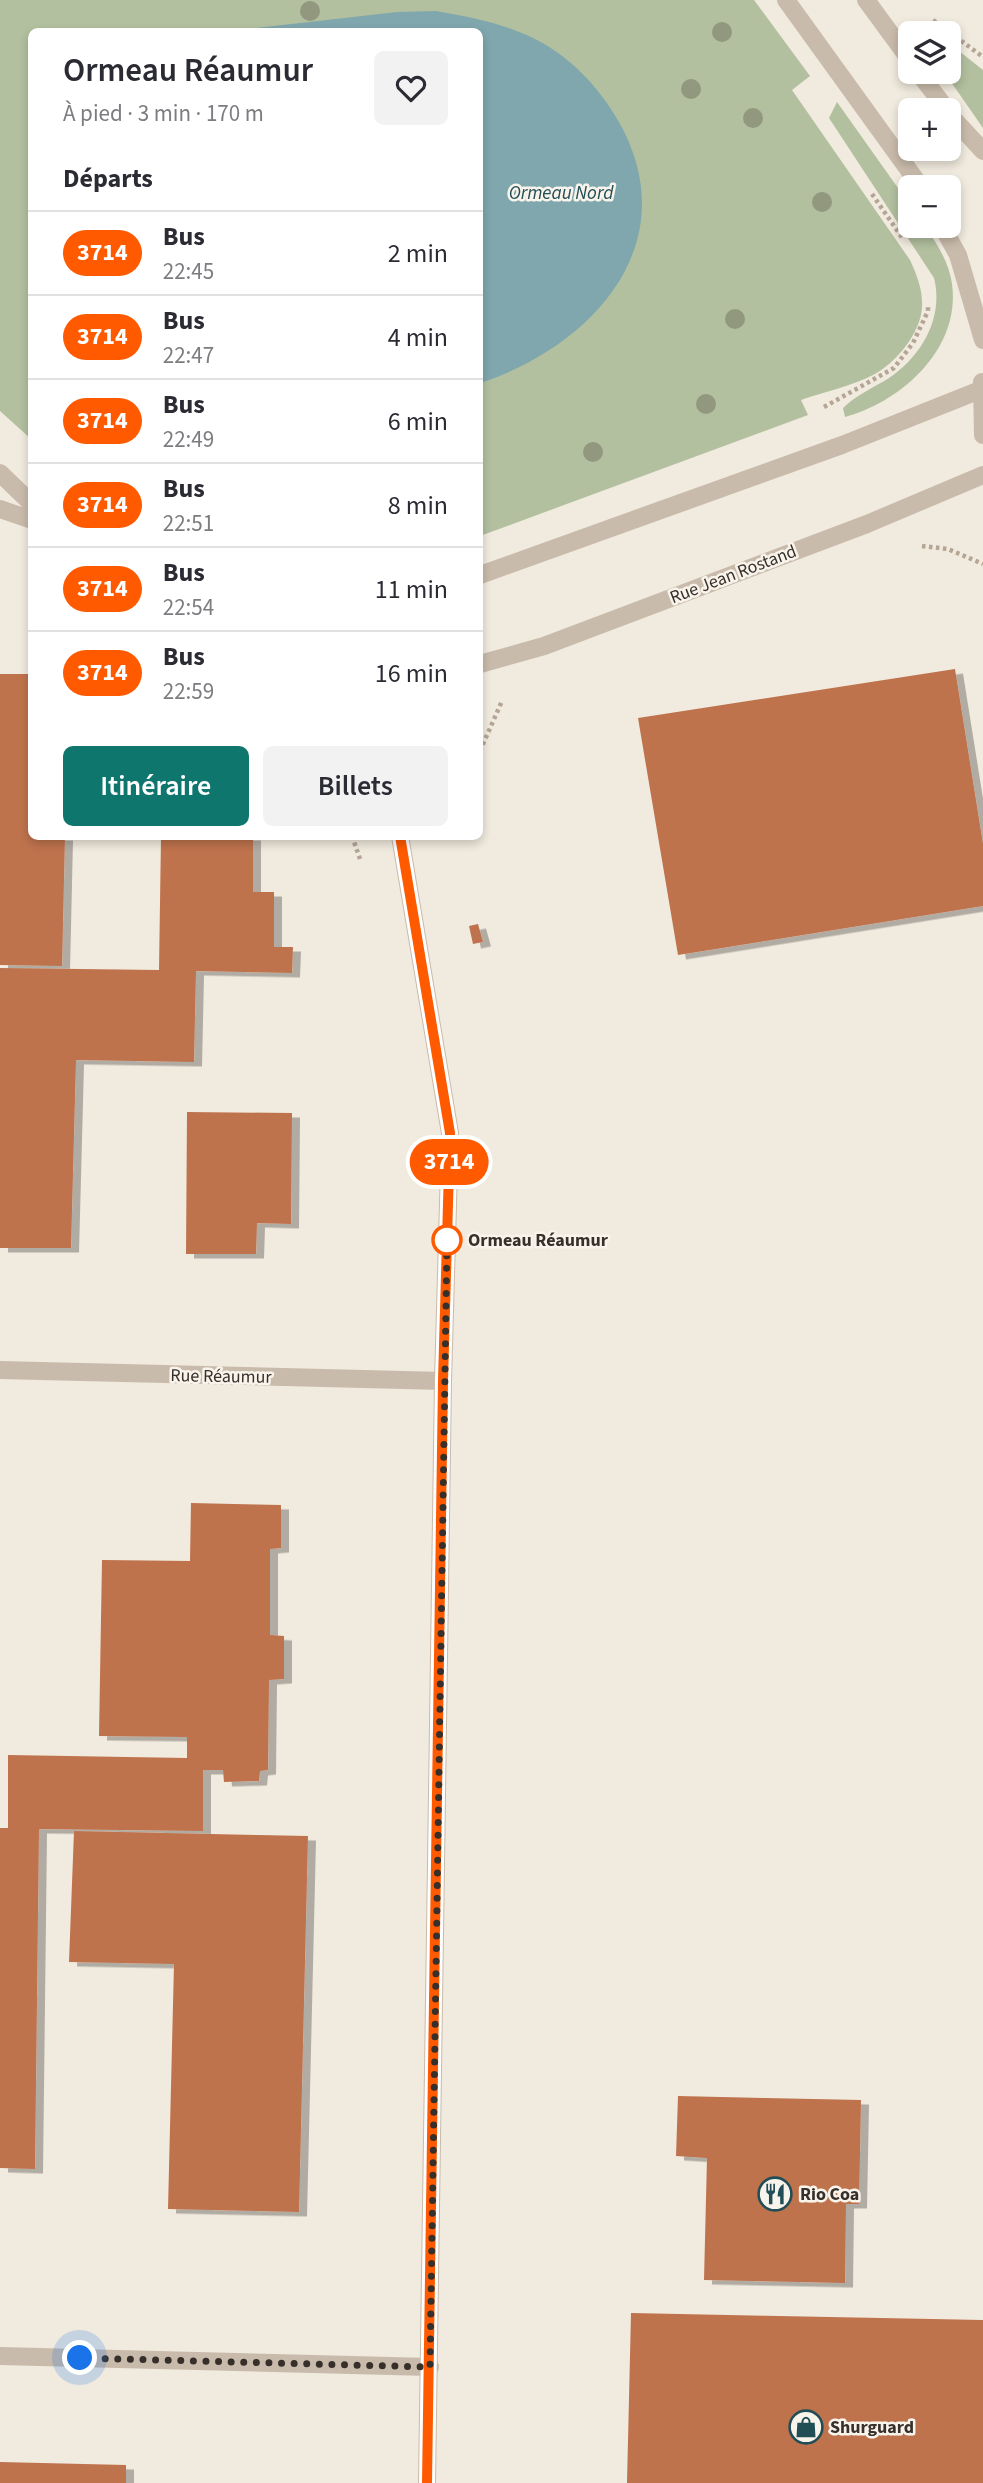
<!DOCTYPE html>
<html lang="fr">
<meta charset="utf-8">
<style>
:root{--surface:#fff;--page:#f2f2f3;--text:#2b2b33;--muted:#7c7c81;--line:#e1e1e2;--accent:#0f766e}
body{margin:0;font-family:"Source Sans 3",sans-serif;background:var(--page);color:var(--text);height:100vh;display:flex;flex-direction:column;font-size:26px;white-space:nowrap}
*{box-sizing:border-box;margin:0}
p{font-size:23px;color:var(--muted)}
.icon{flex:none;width:38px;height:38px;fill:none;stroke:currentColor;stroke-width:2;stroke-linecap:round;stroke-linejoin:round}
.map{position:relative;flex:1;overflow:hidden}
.panel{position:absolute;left:28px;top:28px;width:455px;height:812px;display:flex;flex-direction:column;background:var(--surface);border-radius:10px;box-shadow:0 4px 10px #0003}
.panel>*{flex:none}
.badge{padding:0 14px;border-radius:23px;font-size:24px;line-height:46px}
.buttons{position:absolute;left:898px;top:21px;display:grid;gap:14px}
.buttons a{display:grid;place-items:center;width:63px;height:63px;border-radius:10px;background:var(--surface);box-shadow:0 4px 10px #0003;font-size:35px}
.you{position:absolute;width:35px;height:35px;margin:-18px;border:5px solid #fff;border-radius:50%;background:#1a73e8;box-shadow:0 0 0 10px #1a73e833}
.map>.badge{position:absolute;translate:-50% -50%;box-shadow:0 0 0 4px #fff}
h2{padding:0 35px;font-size:26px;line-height:63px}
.round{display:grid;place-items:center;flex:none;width:74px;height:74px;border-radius:10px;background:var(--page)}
.headline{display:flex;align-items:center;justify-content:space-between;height:119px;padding:0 35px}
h1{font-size:33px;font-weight:600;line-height:52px}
.primary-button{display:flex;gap:14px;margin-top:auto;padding:14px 35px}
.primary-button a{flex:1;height:80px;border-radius:10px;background:var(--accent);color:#fff;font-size:28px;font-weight:600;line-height:80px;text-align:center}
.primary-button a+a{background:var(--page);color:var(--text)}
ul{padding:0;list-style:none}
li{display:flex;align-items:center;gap:21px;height:84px;padding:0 35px;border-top:2px solid var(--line)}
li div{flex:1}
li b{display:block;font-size:26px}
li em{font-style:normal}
li .badge{min-width:77px;font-weight:700;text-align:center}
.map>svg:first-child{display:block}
</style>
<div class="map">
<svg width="983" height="2483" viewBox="0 0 983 2483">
<defs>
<filter id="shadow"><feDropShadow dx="8" dy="4.5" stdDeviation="0" flood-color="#0004"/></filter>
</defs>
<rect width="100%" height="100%" fill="#f1eade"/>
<!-- green -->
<path fill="#b2c09f" d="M0,0H754L810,76L792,90L910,260C917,275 923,291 922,307C921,333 895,364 873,375C851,386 824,392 801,400L808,415L480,536V32H32L31,439L0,411Z
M949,49L959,51L983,70V128L944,72H948Z
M837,102L910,205V226H925C937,244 949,262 952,284C961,349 901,402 845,417L843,408C856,395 873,388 889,378C922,356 944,317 934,278L829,118Z"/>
<!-- water -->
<path fill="#7fa7ad" d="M436,11C470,17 502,23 533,38C570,56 599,87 619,122C687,243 593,346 480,383V32L230,31L397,12Z"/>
<!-- building -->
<path fill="#bf734e" filter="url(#shadow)" d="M955,669L983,844V906L678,955L638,718Z
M0,674H32V836H65L62,966L0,965Z
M161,836H253V892H274V947H293L292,973L196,971L194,1062L76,1060L71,1248H0V968L159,970Z
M478,924L483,942L473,944L469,926Z
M187,1112L292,1113L291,1224L257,1223L256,1254H186Z
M191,1503L281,1505V1548L270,1549V1635L284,1636V1679L269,1680L268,1770L260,1771L259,1781L224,1782L223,1770H203V1831L39,1829L35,2169L0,2168V1828H8V1755L187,1758V1737L99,1736L102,1560L190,1561Z
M74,1831L308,1836L299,2212L168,2209L174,1964L69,1962Z
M678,2096L861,2100L859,2204H846L845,2283L704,2280L707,2158L676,2156Z
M631,2313L983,2320V2483H627Z
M0,2462L126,2465V2483H0Z"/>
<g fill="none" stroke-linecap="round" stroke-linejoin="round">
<!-- path -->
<path stroke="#b5a595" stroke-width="4.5" stroke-dasharray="3.5 3.5" stroke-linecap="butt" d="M933,20L983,57
M872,194L903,239
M824,407L894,368L913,343L928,311V304
M922,546L948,549L983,564
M480,751L502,701
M352,836L360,859"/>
<!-- minor -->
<path stroke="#c9bbab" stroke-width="18" d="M786,0L921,187
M866,0L910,60
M918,72L947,110
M948,113L983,151
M942,226L958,255L983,340
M982,382L983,435
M0,473L32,504
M0,509L32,520
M480,575L842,445L980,390
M480,664L544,646L867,524L983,475
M400,836L450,1133L443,1381L427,2483
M0,1370L443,1381
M0,2356L430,2367"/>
</g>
<!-- trees -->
<g fill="#91987e">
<circle cx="310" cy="11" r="10"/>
<circle cx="722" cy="32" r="10"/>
<circle cx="691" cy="89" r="10"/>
<circle cx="753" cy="118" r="10"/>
<circle cx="822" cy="202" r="10"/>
<circle cx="735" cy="319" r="10"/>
<circle cx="706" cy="404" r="10"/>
<circle cx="593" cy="452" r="10"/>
</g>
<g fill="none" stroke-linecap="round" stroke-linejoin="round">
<defs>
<path id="line" d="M400,836L450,1133L443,1381L427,2483"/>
</defs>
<!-- line casing -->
<use href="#line" stroke="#fff" stroke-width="16"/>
<!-- line -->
<use href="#line" stroke="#ff5a00" stroke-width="10"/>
<!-- walk -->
<path stroke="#372f2a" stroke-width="7" stroke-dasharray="0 12.6" d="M80,2358L430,2367L447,1240"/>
</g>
<!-- icons -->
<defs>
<symbol id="restaurant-ring" viewBox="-11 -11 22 22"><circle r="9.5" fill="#f9f4eb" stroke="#214e56" stroke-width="1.5"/><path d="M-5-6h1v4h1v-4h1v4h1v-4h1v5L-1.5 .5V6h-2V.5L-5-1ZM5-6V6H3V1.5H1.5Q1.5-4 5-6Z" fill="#214e56"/></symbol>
<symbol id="shop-ring" viewBox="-11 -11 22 22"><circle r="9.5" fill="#f9f4eb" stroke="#214e56" stroke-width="1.5"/><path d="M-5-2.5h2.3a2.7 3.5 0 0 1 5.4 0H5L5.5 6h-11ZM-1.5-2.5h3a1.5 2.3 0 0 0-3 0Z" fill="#214e56"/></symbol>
</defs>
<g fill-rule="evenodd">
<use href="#restaurant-ring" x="756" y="2175" width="38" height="38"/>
<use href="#shop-ring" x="787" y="2408" width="38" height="38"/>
</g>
<!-- markers -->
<circle fill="#fff" stroke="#ff5a00" stroke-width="3.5" cx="447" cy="1240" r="14"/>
<g text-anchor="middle" stroke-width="5" stroke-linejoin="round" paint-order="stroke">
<!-- street labels -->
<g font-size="18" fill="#372f2a" stroke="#f9f4eb">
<text transform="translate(733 574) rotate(-21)" y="6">Rue Jean Rostand</text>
<text transform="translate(221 1376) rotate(1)" y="6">Rue Réaumur</text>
</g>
<!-- stop labels -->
<g font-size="18" font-weight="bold" fill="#372f2a" stroke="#f9f4eb" text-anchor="start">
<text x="468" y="1246">Ormeau Réaumur</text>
</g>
<!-- poi labels -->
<g font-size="18" font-weight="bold" fill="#372f2a" stroke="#f9f4eb" text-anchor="start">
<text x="800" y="2200">Rio Coa</text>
<text x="830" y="2433">Shurguard</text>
</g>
<!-- water labels -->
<g font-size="19" font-style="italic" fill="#214e56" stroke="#f9f4eb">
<text x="561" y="199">Ormeau Nord</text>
</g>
</g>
</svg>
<div class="buttons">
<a><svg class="icon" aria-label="layers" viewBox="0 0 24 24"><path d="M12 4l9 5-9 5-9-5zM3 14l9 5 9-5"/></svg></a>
<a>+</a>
<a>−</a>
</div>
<div class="you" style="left:80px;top:2358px"></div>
<b class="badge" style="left:449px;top:1162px;background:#ff5a00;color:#fff">3714</b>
<section class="panel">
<div class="headline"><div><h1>Ormeau Réaumur</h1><p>À pied · 3 min · 170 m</p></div><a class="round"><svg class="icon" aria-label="heart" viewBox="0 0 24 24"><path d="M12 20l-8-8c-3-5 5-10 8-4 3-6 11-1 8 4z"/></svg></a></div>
<h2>Départs</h2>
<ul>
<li><span class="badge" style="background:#ff5a00;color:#fff">3714</span><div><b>Bus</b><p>22:45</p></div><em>2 min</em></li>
<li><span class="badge" style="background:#ff5a00;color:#fff">3714</span><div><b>Bus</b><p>22:47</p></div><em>4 min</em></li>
<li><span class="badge" style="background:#ff5a00;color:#fff">3714</span><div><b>Bus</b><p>22:49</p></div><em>6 min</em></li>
<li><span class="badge" style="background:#ff5a00;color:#fff">3714</span><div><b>Bus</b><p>22:51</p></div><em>8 min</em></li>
<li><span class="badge" style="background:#ff5a00;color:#fff">3714</span><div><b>Bus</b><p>22:54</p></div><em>11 min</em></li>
<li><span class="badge" style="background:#ff5a00;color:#fff">3714</span><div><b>Bus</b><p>22:59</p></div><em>16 min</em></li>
</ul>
<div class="primary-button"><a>Itinéraire</a><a>Billets</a></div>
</section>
</div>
